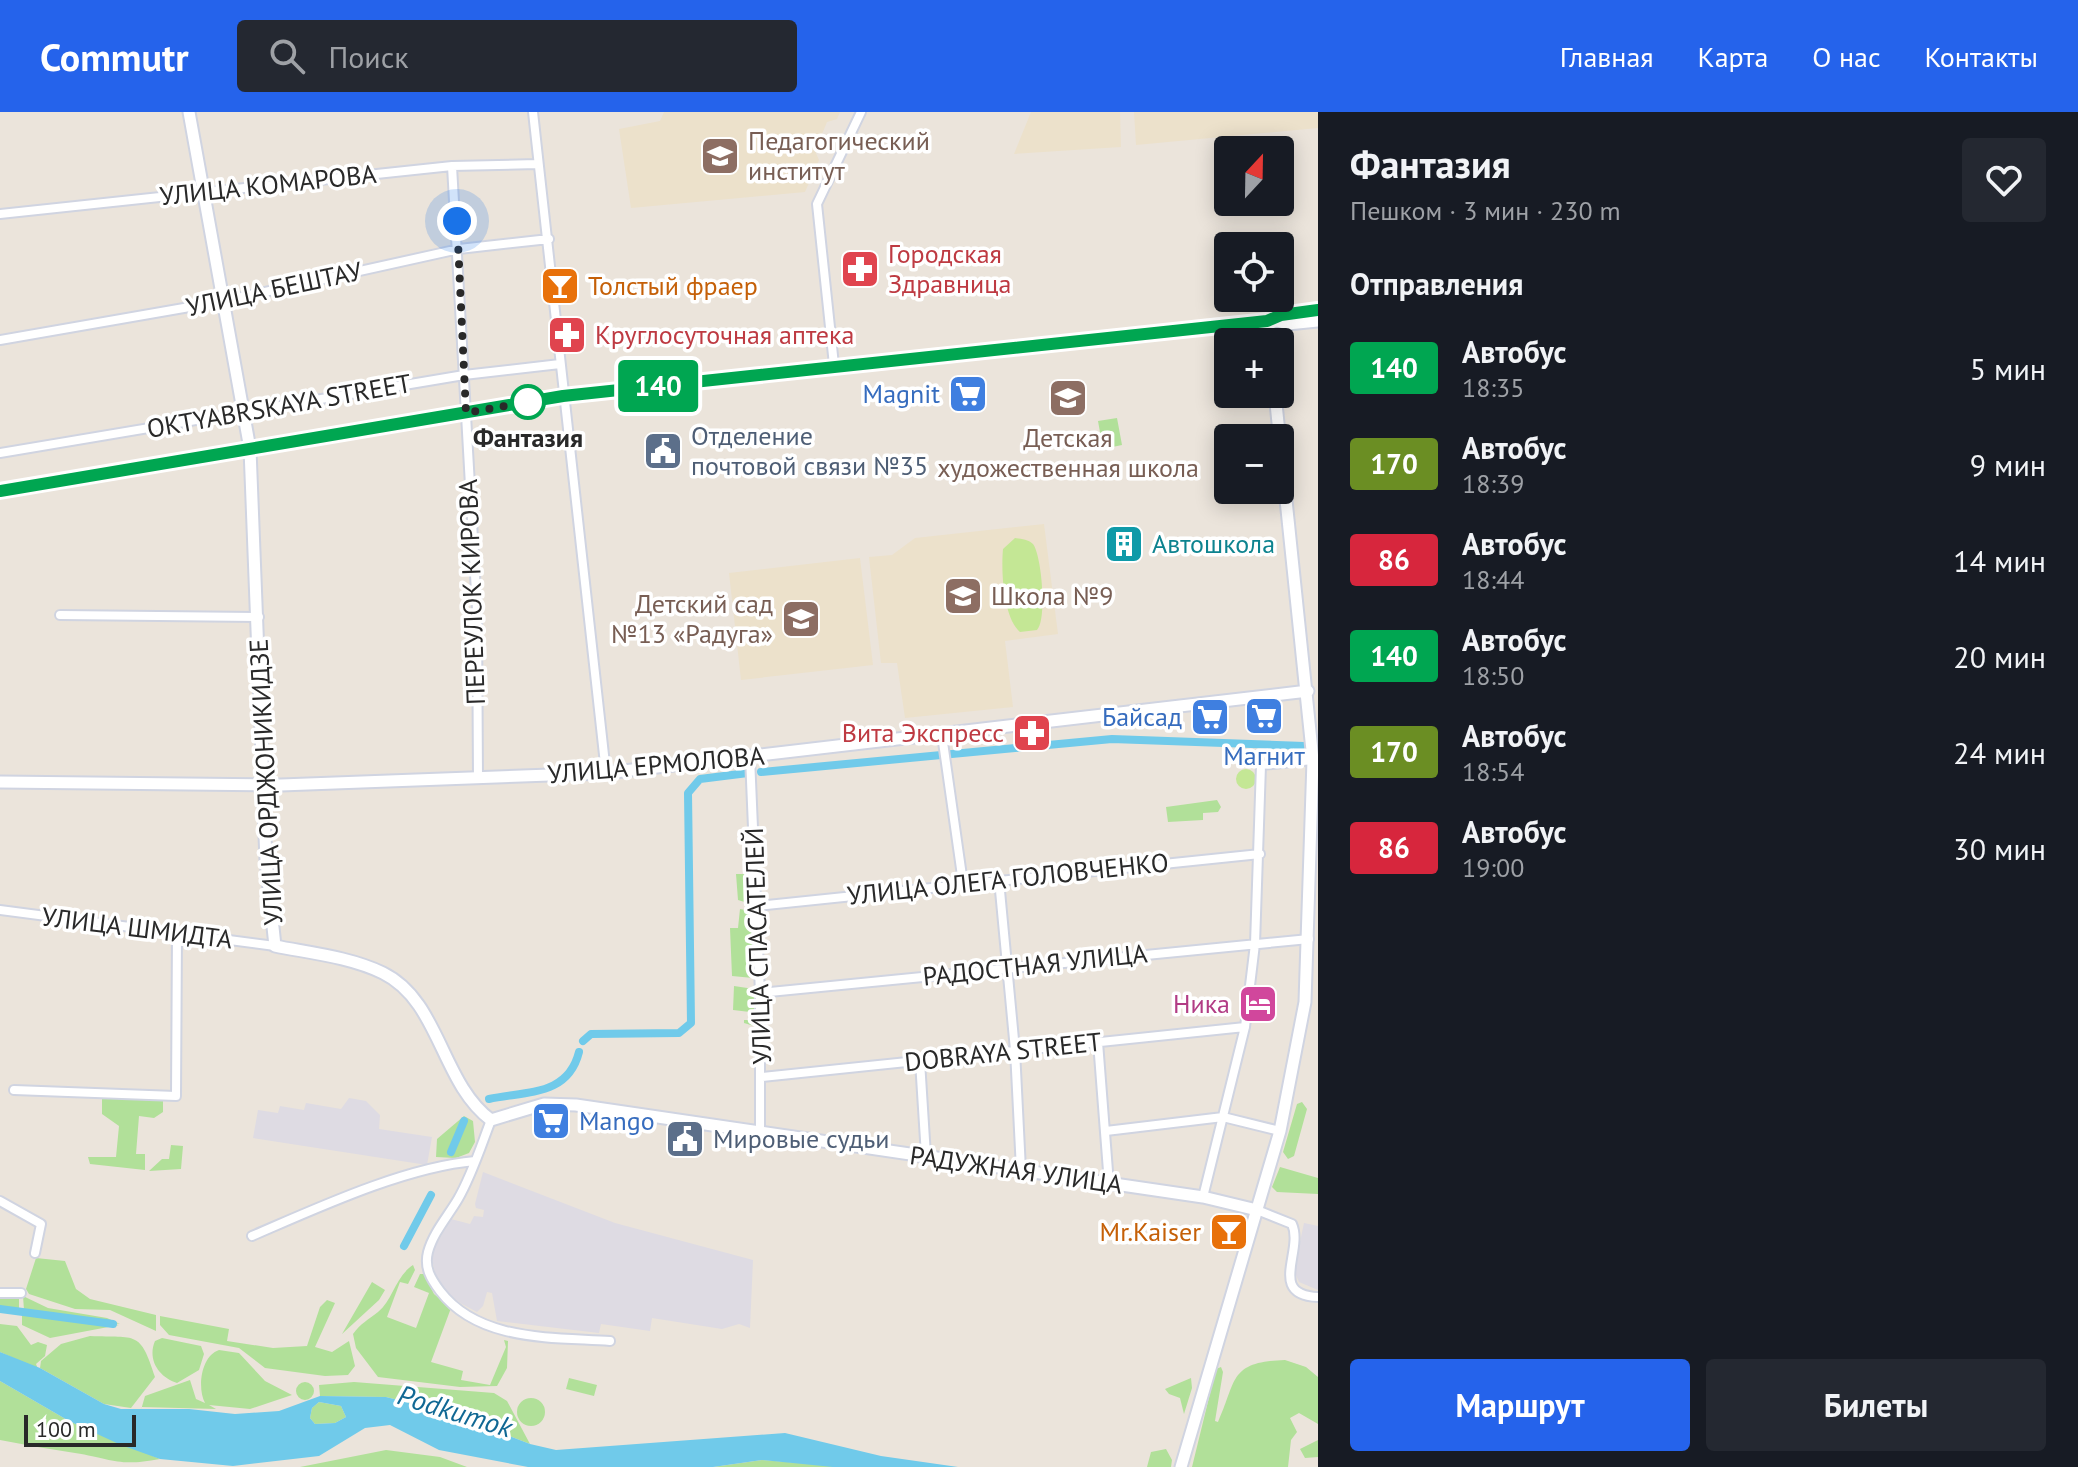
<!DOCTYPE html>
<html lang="ru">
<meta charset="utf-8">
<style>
:root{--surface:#171b24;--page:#242831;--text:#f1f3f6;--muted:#9ea1a6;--accent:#2563eb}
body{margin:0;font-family:"PT Sans",sans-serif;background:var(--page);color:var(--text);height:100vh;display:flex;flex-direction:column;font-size:30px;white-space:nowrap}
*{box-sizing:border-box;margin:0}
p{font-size:26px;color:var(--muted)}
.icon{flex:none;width:44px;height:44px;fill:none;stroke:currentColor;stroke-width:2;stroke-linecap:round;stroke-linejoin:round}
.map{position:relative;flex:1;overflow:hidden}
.side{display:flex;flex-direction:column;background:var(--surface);width:760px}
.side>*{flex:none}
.badge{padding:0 16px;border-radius:6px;font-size:28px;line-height:52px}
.needle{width:52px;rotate:22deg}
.controls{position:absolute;left:1214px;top:24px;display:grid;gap:16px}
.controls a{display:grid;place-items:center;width:80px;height:80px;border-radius:8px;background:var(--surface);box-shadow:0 4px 20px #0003;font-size:40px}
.scale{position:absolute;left:24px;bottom:20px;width:112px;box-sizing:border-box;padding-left:8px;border:4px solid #292929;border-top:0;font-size:22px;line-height:28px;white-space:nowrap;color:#292929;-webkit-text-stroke:6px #fff;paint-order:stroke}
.you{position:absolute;width:40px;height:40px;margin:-20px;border:6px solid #fff;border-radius:50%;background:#1a73e8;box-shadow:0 0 0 12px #1a73e833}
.map>.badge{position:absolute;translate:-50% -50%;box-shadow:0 0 0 4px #fff}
h2{padding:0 32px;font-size:30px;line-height:72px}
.round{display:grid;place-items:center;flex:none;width:84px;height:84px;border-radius:8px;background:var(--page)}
.headline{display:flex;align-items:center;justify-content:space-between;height:136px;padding:0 32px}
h1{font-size:38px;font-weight:700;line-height:60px}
.primary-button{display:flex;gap:16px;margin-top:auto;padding:16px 32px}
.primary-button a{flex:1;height:92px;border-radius:8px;background:var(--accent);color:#fff;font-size:32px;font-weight:700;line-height:92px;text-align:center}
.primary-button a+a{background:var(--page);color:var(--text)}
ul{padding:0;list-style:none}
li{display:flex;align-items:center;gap:24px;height:96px;padding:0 32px}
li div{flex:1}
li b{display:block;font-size:30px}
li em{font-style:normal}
li .badge{min-width:88px;font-weight:700;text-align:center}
header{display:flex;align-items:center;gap:48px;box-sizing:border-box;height:112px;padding:0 40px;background:var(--accent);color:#fff}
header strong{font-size:38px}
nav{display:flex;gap:44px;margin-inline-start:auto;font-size:28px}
.search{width:560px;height:72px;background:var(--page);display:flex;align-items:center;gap:20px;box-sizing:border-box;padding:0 28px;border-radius:8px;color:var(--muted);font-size:30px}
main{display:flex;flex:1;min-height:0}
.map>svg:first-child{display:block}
</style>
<header>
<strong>Commutr</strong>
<div class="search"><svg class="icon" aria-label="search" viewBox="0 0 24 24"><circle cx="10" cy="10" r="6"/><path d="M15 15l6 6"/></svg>Поиск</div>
<nav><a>Главная</a><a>Карта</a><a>О нас</a><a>Контакты</a></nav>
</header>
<main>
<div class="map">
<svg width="1318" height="1355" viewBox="0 0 1318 1355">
<rect width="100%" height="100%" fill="#ebe4db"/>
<!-- industrial -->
<path fill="#dedbe3" d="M349,986L366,989L380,1003L379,1017L432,1025L427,1053L253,1026L258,998L278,1001L280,994L304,998L306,991L341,997Z
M483,1060L615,1111L753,1148L750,1216L739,1212L722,1217L652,1206L650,1219L601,1212L599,1221L497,1209L492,1181L487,1180L483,1194L477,1200L462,1192L447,1181L436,1165L431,1142L451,1107L470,1112L474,1104L483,1105L484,1098L476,1096L475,1092Z
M1304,1111L1318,1114V1178L1299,1170L1294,1158Z"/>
<!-- education -->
<path fill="#ece1cb" d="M664,0H840L837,7L827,10L815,39L819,48L805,80L631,96L619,17L660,9Z
M1031,0H1120L1121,35L1014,42Z
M1134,0H1318V16L1136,33Z
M1044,412L1058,522L1005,529L1013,595L905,606L897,551H881L869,445L892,443L915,426Z
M860,446L873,553L741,568L729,461Z"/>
<!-- green -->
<path fill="#b1e099" d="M1117,306L1122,333L1103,337L1098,309Z
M1217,688L1221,695L1218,700L1203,701V708L1168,710L1166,695Z
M736,762H751V792L738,788Z
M740,797L752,799L753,866L732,864L730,816H738Z
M734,874L754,877V914L744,911V908H751L750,900L733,898Z
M102,986L163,989V1000L154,1006L139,1004L136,1042H145V1058L90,1052L88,1045H116L119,1014L102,1002Z
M1302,990L1307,997L1294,1044L1288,1047L1283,1040L1297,992Z
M464,1004L473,1009L475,1030L469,1041L456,1046L436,1045L437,1027Z
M171,1033L183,1034L181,1057L149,1059L162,1047H169Z
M1280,1055L1318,1066V1082L1277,1080L1272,1075Z
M36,1146L65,1149L76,1177L90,1187L156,1203V1219L110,1198L75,1197L29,1182L26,1177Z
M413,1153L415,1158L408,1172L400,1170L387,1205L416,1216L429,1181L414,1175L420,1162H424L434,1182L451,1196L431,1250L463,1259L461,1268L490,1273L506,1235L504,1228L508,1229L507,1256L497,1274L460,1275L378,1265L356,1236L353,1222C361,1211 368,1208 378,1200C393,1188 395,1165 413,1153Z
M372,1170L385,1178L379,1188L342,1222Z
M7,1183L19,1186V1199L0,1197V1184Z
M23,1184L48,1196L107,1206L120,1212L24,1198Z
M327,1188L335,1191L315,1235L332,1240L349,1229L355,1254L348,1263L325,1264L265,1256L239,1236L169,1223L160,1213V1204L229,1217L227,1229L273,1236L307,1234L320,1195Z
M22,1200L111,1212L119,1213L50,1226L22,1213Z
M0,1212L17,1214L31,1233L38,1230L47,1233L45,1244L36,1252L38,1257L0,1240Z
M90,1224C137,1226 140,1218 155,1265L131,1296L104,1292L40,1256L41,1249L61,1232Z
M162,1226L201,1234L204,1242L199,1258L177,1271C159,1265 147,1248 155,1229Z
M219,1238L239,1241L265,1269L292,1283L250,1297L209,1293L216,1297L142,1295L141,1298L145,1284L190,1268L196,1287L205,1291C197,1276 201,1244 219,1238Z
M1285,1248L1306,1255L1318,1265V1312L1299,1301L1290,1306L1297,1320L1291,1328L1288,1355H1192L1216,1257L1221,1255L1223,1260L1215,1309L1218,1310C1237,1269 1228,1250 1285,1248Z
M569,1266L597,1273L594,1284L566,1277Z
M1191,1266L1192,1276L1184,1302L1180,1286L1169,1282L1165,1277Z
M0,1269L69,1309L160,1347C118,1355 113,1347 75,1341C50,1337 25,1333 0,1328Z
M354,1270L494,1281L507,1289L530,1332L446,1300L386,1285L320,1284L319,1273Z
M296 1279a9 9 0 1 1 18 0a9 9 0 1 1-18 0Z
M517 1300a14 14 0 1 1 28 0a14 14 0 1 1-28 0Z
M319,1290L341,1294L346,1305L335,1311L315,1312L310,1306L312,1296Z
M1318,1328V1345L1305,1346L1300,1337Z
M1166,1337L1172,1348L1171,1355H1147L1151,1340Z
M386,1338L440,1345L467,1355H300Z
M762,1348L851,1355H713Z"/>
<!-- pitch -->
<path fill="#c4e795" d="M1015,426C1022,427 1028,427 1033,432C1042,444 1047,508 1037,518L1020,520C1003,505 1001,458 1003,437Z
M1236 667a10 10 0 1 1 20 0a10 10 0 1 1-20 0Z"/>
<!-- water -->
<path fill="#70caea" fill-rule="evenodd" d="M0,1240L40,1256L104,1292L121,1297H189L235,1302L279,1299L320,1284L386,1285L446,1300L530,1332L556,1338L785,1321L881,1344L958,1355H833L762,1348L713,1355H528L439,1338L390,1313L365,1316L319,1344L233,1354L160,1347L121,1333L69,1309L0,1269ZM319,1290L341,1294L346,1305L335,1311L315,1312L310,1306L312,1296Z"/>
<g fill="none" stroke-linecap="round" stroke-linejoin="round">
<!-- canal -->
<path stroke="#70caea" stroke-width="8" d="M761,660L1112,627L1304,634
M583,929L591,922L679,921L691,911L688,681L700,667L748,661
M489,987C527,979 568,984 579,940
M451,1040L464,1009
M404,1134L431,1083
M0,1197L113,1212"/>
<defs>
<path id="street" d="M533,0L606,661
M452,54L477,498L478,667
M0,102L452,54L537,52
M0,228L224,189L459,137L549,127
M834,253L817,92L861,0
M0,341L464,263L560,252
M60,503L259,505
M942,623L963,771
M750,645L760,881V1022
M999,768L1015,938L1021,1058
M757,794L1260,742
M0,798L275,834
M760,881L1309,827
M1098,930L1109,1072
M920,949L926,1044
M762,965L1245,915
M14,978L176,984L177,822
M491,1008C481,1034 472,1063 458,1087C448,1104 433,1121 428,1140C424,1156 431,1167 440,1179C479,1230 553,1225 610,1229
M1106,1019L1223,1005L1280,1019
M1203,1085L1245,915L1255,832L1261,653L1313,648
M0,1089L41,1112L35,1141
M1257,1098L1292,1112C1304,1139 1267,1183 1318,1185
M252,1124C317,1096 405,1055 475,1049
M0,1181H21"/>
<path id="secondary" d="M189,0L250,337L266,749L275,834C310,841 350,845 383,861C440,889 441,971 491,1008L544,992L576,993L1203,1085L1257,1098
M1273,208L1288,212L1318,209
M1267,209L1269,230
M0,379L563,284L1267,209L1281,203L1318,198
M0,670L281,673L606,661L1308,579
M1181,1355L1280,1019L1305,890L1313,648L1275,282"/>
</defs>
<!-- street casing -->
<use href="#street" stroke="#d0d4e1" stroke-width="12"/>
<!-- secondary casing -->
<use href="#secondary" stroke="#d0d4e1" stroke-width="15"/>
<!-- street -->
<use href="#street" stroke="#fff" stroke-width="8"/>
<!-- secondary -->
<use href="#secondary" stroke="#fff" stroke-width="11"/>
</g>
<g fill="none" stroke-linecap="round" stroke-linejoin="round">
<defs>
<path id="line" d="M0,379L563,284L1267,209L1281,203L1318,198"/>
</defs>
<!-- line casing -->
<use href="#line" stroke="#fff" stroke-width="18"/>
<!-- line -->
<use href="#line" stroke="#00a651" stroke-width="12"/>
<!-- walk -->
<path stroke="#292929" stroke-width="8" stroke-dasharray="0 14.4" d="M457,109L466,301L528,290"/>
</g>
<!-- icons -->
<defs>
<symbol id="university-square" viewBox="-11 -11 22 22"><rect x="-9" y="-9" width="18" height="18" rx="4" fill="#8d6e63" stroke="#fff"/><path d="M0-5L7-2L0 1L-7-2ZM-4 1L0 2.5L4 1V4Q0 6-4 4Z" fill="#fff"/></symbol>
<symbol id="pharmacy-square" viewBox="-11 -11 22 22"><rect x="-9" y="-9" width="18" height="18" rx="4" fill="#e0444e" stroke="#fff"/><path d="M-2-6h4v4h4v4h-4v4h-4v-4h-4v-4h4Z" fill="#fff"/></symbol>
<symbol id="bar-square" viewBox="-11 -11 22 22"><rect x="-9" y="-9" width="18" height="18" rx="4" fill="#e8710a" stroke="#fff"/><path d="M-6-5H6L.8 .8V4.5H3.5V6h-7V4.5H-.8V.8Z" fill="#fff"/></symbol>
<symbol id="supermarket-square" viewBox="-11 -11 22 22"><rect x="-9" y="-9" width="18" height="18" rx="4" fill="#3f7fe0" stroke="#fff"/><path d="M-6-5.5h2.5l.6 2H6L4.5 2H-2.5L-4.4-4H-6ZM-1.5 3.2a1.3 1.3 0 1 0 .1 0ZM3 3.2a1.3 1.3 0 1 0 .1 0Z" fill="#fff"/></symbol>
<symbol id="school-square" viewBox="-11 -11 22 22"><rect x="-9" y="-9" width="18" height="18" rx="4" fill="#8d6e63" stroke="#fff"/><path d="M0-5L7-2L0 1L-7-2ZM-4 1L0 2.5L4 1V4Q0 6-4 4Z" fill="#fff"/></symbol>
<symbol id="civic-square" viewBox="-11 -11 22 22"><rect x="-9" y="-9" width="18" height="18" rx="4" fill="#5c6f8a" stroke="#fff"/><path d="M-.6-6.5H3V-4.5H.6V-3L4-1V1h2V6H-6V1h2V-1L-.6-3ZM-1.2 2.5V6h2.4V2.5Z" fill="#fff"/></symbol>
<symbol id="building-square" viewBox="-11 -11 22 22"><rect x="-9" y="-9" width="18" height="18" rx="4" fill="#0f9aa8" stroke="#fff"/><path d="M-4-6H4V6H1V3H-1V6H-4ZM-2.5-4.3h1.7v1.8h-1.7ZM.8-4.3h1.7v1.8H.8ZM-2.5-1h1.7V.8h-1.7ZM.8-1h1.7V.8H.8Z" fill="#fff"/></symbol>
<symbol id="hotel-square" viewBox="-11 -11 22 22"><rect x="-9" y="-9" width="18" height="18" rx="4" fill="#d1479c" stroke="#fff"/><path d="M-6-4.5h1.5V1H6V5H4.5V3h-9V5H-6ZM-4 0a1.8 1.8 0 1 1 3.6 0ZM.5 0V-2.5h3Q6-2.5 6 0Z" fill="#fff"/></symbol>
</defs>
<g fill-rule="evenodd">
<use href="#university-square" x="698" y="22" width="44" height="44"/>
<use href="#pharmacy-square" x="838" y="135" width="44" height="44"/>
<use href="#bar-square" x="538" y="152" width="44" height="44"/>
<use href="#pharmacy-square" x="545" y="201" width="44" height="44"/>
<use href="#supermarket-square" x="946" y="260" width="44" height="44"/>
<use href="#school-square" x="1046" y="264" width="44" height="44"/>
<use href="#civic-square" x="641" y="317" width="44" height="44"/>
<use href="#building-square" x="1102" y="410" width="44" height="44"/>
<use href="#school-square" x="941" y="462" width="44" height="44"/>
<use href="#school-square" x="779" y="485" width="44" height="44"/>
<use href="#supermarket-square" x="1242" y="582" width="44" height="44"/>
<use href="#supermarket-square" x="1188" y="583" width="44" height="44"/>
<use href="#pharmacy-square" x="1010" y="599" width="44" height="44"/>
<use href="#hotel-square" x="1236" y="870" width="44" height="44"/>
<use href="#supermarket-square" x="529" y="987" width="44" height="44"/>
<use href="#civic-square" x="663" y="1005" width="44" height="44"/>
<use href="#bar-square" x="1207" y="1098" width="44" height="44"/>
</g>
<!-- markers -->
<circle fill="#fff" stroke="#00a651" stroke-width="4" cx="528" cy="290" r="16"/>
<g text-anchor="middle" stroke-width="7" stroke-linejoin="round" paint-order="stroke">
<!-- education labels -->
<g font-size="26" fill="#785e54" stroke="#fff" text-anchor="start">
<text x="748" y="38">Педагогический<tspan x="748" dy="30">институт</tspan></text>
<text x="1068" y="335" text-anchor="middle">Детская<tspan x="1068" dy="30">художественная школа</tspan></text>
<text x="991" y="493">Школа №9</text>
<text x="773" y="501" text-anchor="end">Детский сад<tspan x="773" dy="30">№13 «Радуга»</tspan></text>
</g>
<!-- street labels -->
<g font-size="26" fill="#292929" stroke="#fff">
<text transform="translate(268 73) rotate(-6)" y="9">УЛИЦА КОМАРОВА</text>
<text transform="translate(274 177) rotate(-12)" y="9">УЛИЦА БЕШТАУ</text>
<text transform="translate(279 294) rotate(-10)" y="9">OKTYABRSKAYA STREET</text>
<text transform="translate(472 480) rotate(-92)" y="9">ПЕРЕУЛОК КИРОВА</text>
<text transform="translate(656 653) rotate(-5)" y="9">УЛИЦА ЕРМОЛОВА</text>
<text transform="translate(266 670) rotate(-93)" y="9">УЛИЦА ОРДЖОНИКИДЗЕ</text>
<text transform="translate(1008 767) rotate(-6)" y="9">УЛИЦА ОЛЕГА ГОЛОВЧЕНКО</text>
<text transform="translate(137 816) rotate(7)" y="9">УЛИЦА ШМИДТА</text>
<text transform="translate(758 834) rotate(-92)" y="9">УЛИЦА СПАСАТЕЛЕЙ</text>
<text transform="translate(1035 853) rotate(-6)" y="9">РАДОСТНАЯ УЛИЦА</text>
<text transform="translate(1003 940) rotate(-6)" y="9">DOBRAYA STREET</text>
<text transform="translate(1016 1058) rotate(8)" y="9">РАДУЖНАЯ УЛИЦА</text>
</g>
<!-- health labels -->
<g font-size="26" fill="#be3a42" stroke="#fff" text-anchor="start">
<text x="888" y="151">Городская<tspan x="888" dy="30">Здравница</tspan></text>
<text x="595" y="232">Круглосуточная аптека</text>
<text x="1004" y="630" text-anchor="end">Вита Экспресс</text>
</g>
<!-- food labels -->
<g font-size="26" fill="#c56008" stroke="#fff" text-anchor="start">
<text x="588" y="183">Толстый фраер</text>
<text x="1201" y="1129" text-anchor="end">Mr.Kaiser</text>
</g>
<!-- shop labels -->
<g font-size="26" fill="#366cbe" stroke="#fff" text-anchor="end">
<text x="940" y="291">Magnit</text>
<text x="1182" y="614">Байсад</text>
<text x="1264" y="653" text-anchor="middle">Магнит</text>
<text x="579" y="1018" text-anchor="start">Mango</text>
</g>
<!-- service labels -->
<g font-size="26" fill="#4e5e75" stroke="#fff" text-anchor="start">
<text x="691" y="333">Отделение<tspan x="691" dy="30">почтовой связи №35</tspan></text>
<text x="713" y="1036">Мировые судьи</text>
</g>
<!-- stop labels -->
<g font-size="26" font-weight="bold" fill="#292929" stroke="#fff">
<text x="528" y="335">Фантазия</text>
</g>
<!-- culture labels -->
<g font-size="26" fill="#0d838f" stroke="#fff" text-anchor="start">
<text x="1152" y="441">Автошкола</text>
</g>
<!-- hotel labels -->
<g font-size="26" fill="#b23c85" stroke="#fff" text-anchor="end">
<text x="1230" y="901">Ника</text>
</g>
<!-- water labels -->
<g font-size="28" font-style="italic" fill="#116894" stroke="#fff">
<text transform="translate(455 1299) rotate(17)" y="10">Podkumok</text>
</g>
</g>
</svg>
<div class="controls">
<a><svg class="needle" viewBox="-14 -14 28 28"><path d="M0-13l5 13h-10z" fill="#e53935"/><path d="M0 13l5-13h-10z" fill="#9ea1a6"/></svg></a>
<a><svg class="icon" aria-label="locate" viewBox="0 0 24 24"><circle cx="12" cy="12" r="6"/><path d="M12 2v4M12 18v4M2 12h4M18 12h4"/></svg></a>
<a>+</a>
<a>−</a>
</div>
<div class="scale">100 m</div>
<div class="you" style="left:457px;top:109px"></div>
<b class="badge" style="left:658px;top:274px;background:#00a651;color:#fff">140</b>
</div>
<section class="side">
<div class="headline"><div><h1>Фантазия</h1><p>Пешком · 3 мин · 230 m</p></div><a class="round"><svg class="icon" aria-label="heart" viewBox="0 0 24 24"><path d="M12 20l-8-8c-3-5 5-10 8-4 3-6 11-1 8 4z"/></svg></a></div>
<h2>Отправления</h2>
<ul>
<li><span class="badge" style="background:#00a651;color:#fff">140</span><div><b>Автобус</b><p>18:35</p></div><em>5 мин</em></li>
<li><span class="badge" style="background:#6b8e23;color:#fff">170</span><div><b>Автобус</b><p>18:39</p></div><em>9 мин</em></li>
<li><span class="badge" style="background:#d7263d;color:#fff">86</span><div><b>Автобус</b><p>18:44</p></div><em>14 мин</em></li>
<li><span class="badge" style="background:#00a651;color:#fff">140</span><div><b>Автобус</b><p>18:50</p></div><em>20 мин</em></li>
<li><span class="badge" style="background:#6b8e23;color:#fff">170</span><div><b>Автобус</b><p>18:54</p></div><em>24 мин</em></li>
<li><span class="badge" style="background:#d7263d;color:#fff">86</span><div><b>Автобус</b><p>19:00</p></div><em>30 мин</em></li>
</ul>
<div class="primary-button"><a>Маршрут</a><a>Билеты</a></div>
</section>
</main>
